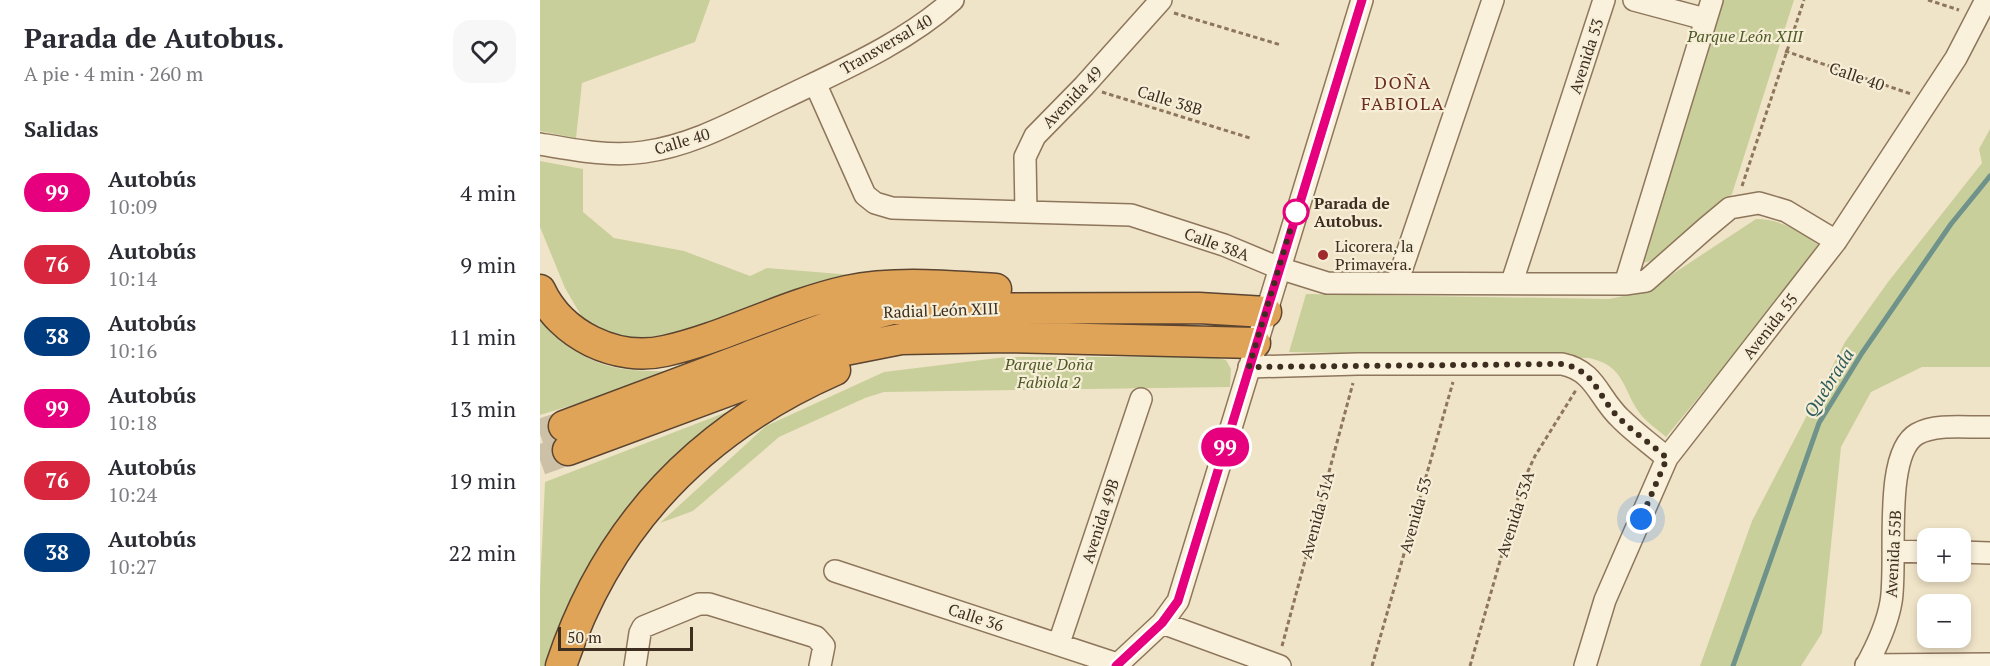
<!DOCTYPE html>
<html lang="es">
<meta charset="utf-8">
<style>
:root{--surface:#fff;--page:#f7f7f7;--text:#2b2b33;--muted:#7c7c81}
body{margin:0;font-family:"PT Serif",serif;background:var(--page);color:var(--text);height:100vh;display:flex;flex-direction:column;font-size:22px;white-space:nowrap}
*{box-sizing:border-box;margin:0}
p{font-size:20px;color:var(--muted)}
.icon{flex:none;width:33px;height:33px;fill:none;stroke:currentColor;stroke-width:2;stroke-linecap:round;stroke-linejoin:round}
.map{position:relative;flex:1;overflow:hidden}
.panel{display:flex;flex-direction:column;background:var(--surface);width:540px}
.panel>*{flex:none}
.badge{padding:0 12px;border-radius:20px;font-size:21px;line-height:39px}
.buttons{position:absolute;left:1377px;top:528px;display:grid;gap:12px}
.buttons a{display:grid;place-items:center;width:54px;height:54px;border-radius:12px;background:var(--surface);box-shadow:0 3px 9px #0003;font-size:30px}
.scale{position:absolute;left:18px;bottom:15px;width:135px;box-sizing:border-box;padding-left:6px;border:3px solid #3d2e20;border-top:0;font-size:16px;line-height:21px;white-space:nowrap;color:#3d2e20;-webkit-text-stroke:4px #f7eed8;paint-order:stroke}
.you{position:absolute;width:30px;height:30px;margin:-15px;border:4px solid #fff;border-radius:50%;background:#1a73e8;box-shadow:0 0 0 9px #1a73e833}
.map>.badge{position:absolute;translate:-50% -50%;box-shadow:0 0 0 3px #fff}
h2{padding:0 24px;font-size:22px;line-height:54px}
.round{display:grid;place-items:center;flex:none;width:63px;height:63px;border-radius:18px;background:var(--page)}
.overview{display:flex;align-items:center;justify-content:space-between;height:102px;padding:0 24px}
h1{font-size:28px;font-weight:800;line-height:45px}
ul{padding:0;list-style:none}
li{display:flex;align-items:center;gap:18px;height:72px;padding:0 24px}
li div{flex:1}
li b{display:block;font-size:22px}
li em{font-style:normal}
li .badge{min-width:66px;font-weight:700;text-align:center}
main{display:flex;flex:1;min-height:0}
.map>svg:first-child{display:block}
</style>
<main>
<section class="panel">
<div class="overview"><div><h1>Parada de Autobus.</h1><p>A pie · 4 min · 260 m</p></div><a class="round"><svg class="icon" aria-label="heart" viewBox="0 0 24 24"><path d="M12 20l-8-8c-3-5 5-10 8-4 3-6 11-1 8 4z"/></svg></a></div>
<h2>Salidas</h2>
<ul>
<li><span class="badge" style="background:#e6007e;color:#fff">99</span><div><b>Autobús</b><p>10:09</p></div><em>4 min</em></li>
<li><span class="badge" style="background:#d7263d;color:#fff">76</span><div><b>Autobús</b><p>10:14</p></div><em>9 min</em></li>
<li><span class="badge" style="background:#003b80;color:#fff">38</span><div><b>Autobús</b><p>10:16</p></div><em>11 min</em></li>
<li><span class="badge" style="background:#e6007e;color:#fff">99</span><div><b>Autobús</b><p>10:18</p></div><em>13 min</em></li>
<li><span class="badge" style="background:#d7263d;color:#fff">76</span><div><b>Autobús</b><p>10:24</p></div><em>19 min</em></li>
<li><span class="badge" style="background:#003b80;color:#fff">38</span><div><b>Autobús</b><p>10:27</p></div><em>22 min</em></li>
</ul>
</section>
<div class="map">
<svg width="1450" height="666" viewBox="0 0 1450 666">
<rect width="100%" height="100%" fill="#f0e4c8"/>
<!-- green -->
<path fill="#c9cf9b" d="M0,0H170L155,42L42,83L36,138L0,131Z
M1178,0H1254L1192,194L1122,258L1095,265Z
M1450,129V367H1382L1331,392L1301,447L1282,633L1261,666H1160L1212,521L1305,342L1348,282L1442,163L1439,149Z
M0,161L43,169V212L74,238L144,251L210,276L227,268L312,275L167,326L103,340L63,336L43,319L25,288L0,227Z
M1216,219C1243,219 1260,233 1282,247L1126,437C1118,430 1108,423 1101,415C1082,390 1086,366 1049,358L749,352L766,294L1069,299L1103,292L1122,281Z
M0,307C40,371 74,372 144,371L0,415Z
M466,357H672L686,360L691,369L690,387L344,392L325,398L239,437L153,511L120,523L226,426L344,372Z
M223,398L119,474L13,666H0V588L5,482Z"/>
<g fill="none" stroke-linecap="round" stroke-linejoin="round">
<!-- stream -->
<path stroke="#6f938a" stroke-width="5" d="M1193,666L1279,423L1322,353L1411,224L1450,176"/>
<!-- highway-tunnel -->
<path stroke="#ccc0a6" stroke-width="30" stroke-dasharray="30 15" stroke-linecap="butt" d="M0,434L24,426
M0,460L28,450"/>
<defs>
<path id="minor" d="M1094,0L1165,19
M275,83L325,195L335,203L352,208L591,215L684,245L739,268L787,283L1085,284L1106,281L1166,228L1190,208L1196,207L1219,203L1246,211L1296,241
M0,144C34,150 70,157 104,152C155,145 199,119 244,98C302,70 365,43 413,0
M486,212L485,157L495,136L544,86L621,0
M972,282L1064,0
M857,283L953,0
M1085,284L1172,0
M709,367L818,364H1022C1056,371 1058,398 1081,419C1095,433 1112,445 1127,458
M1355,551L1388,552
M1420,552L1450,553
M295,571L577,664
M622,623L740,666
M519,643L601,399
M1326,665L1450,664
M95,666L100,633L103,627L159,604H169L276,637L284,646L280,666
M576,666L622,623L638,601L822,0
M1045,666L1065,600L1127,458L1296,241L1416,58L1446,0
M1326,666C1337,646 1347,625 1351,602C1358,563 1342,454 1377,434C1397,423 1428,428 1450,427"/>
<path id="highway" d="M0,290C21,335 76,362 125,351C187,337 244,305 307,291C355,281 407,286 456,289
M24,426L296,324L352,309L659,308L726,312
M28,450L263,363L300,351L361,339L469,337L715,343
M21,666C67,526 161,429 295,370"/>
</defs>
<!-- minor casing -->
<use href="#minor" stroke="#8d765c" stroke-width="24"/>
<!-- highway casing -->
<use href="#highway" stroke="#5b4430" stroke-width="33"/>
<!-- path -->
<path stroke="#8d765c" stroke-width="3" stroke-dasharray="4.5 3" stroke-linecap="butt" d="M1388,0L1419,10
M634,13L741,45
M1245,51L1371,94
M562,92L710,138
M1202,186L1264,0
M742,646L813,383
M832,666L913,382
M930,666L982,484L995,456L1036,390"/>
<!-- minor -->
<use href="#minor" stroke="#faf1dc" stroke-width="21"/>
<!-- highway -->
<use href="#highway" stroke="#e0a458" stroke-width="30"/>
</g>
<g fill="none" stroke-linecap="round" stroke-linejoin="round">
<defs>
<path id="line" d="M576,666L622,623L638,601L822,0"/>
</defs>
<!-- line casing -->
<use href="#line" stroke="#fff" stroke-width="14"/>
<!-- line -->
<use href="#line" stroke="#e6007e" stroke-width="9"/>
<!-- walk -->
<path stroke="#3d2e20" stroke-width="6" stroke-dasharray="0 10.8" d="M756,212L759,201L709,367L1022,364C1056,370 1058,398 1080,419C1095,433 1112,445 1127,458L1101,519"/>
</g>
<!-- markers -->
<circle fill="#fff" stroke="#e6007e" stroke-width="3" cx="756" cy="212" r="12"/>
<circle fill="#9e2a2b" stroke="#f7eed8" stroke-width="2" cx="783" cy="255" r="6"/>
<g text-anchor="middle" stroke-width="4.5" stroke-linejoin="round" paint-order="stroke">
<!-- park labels -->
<g font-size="16" font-style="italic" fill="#4d5a26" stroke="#f7eed8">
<text x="1205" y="42">Parque León XIII</text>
<text x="509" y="370">Parque Doña<tspan x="509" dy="18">Fabiola 2</tspan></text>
</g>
<!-- street labels -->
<g font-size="16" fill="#3d2e20" stroke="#f7eed8">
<text transform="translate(346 44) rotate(-30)" y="6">Transversal 40</text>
<text transform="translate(1046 56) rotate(-72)" y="6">Avenida 53</text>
<text transform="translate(1317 76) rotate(19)" y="6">Calle 40</text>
<text transform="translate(532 97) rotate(-46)" y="6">Avenida 49</text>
<text transform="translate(630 100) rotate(17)" y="6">Calle 38B</text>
<text transform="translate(142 141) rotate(-17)" y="6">Calle 40</text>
<text transform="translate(677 244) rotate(20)" y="6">Calle 38A</text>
<text transform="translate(401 310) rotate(-2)" y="6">Radial León XIII</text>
<text transform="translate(1230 326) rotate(-52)" y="6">Avenida 55</text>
<text transform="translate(975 514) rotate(-72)" y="6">Avenida 53A</text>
<text transform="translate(777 515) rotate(-75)" y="6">Avenida 51A</text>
<text transform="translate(875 515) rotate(-74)" y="6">Avenida 53</text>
<text transform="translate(560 521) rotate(-72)" y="6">Avenida 49B</text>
<text transform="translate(1353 554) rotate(-87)" y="6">Avenida 55B</text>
<text transform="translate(436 617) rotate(18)" y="6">Calle 36</text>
</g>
<!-- stop labels -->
<g font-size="16" font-weight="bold" fill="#3d2e20" stroke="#f7eed8" text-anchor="start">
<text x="774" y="209">Parada de<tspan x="774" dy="18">Autobus.</tspan></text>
</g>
<!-- poi labels -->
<g font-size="16" fill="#3d2e20" stroke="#f7eed8" text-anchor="start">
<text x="795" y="252">Licorera, la<tspan x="795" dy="18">Primavera.</tspan></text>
</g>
<!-- neighbourhood labels -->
<g font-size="18" letter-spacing="1.5" fill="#6b2e1e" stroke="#f7eed8">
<text x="863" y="89">DOÑA<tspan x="863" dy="21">FABIOLA</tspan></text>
</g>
<!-- water labels -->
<g font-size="18" font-style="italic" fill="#2f5d5a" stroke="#f7eed8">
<text transform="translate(1289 383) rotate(-58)" y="6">Quebrada</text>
</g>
</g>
</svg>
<div class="buttons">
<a>+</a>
<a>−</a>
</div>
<div class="scale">50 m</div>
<div class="you" style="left:1101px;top:519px"></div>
<b class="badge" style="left:685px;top:447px;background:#e6007e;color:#fff">99</b>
</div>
</main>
